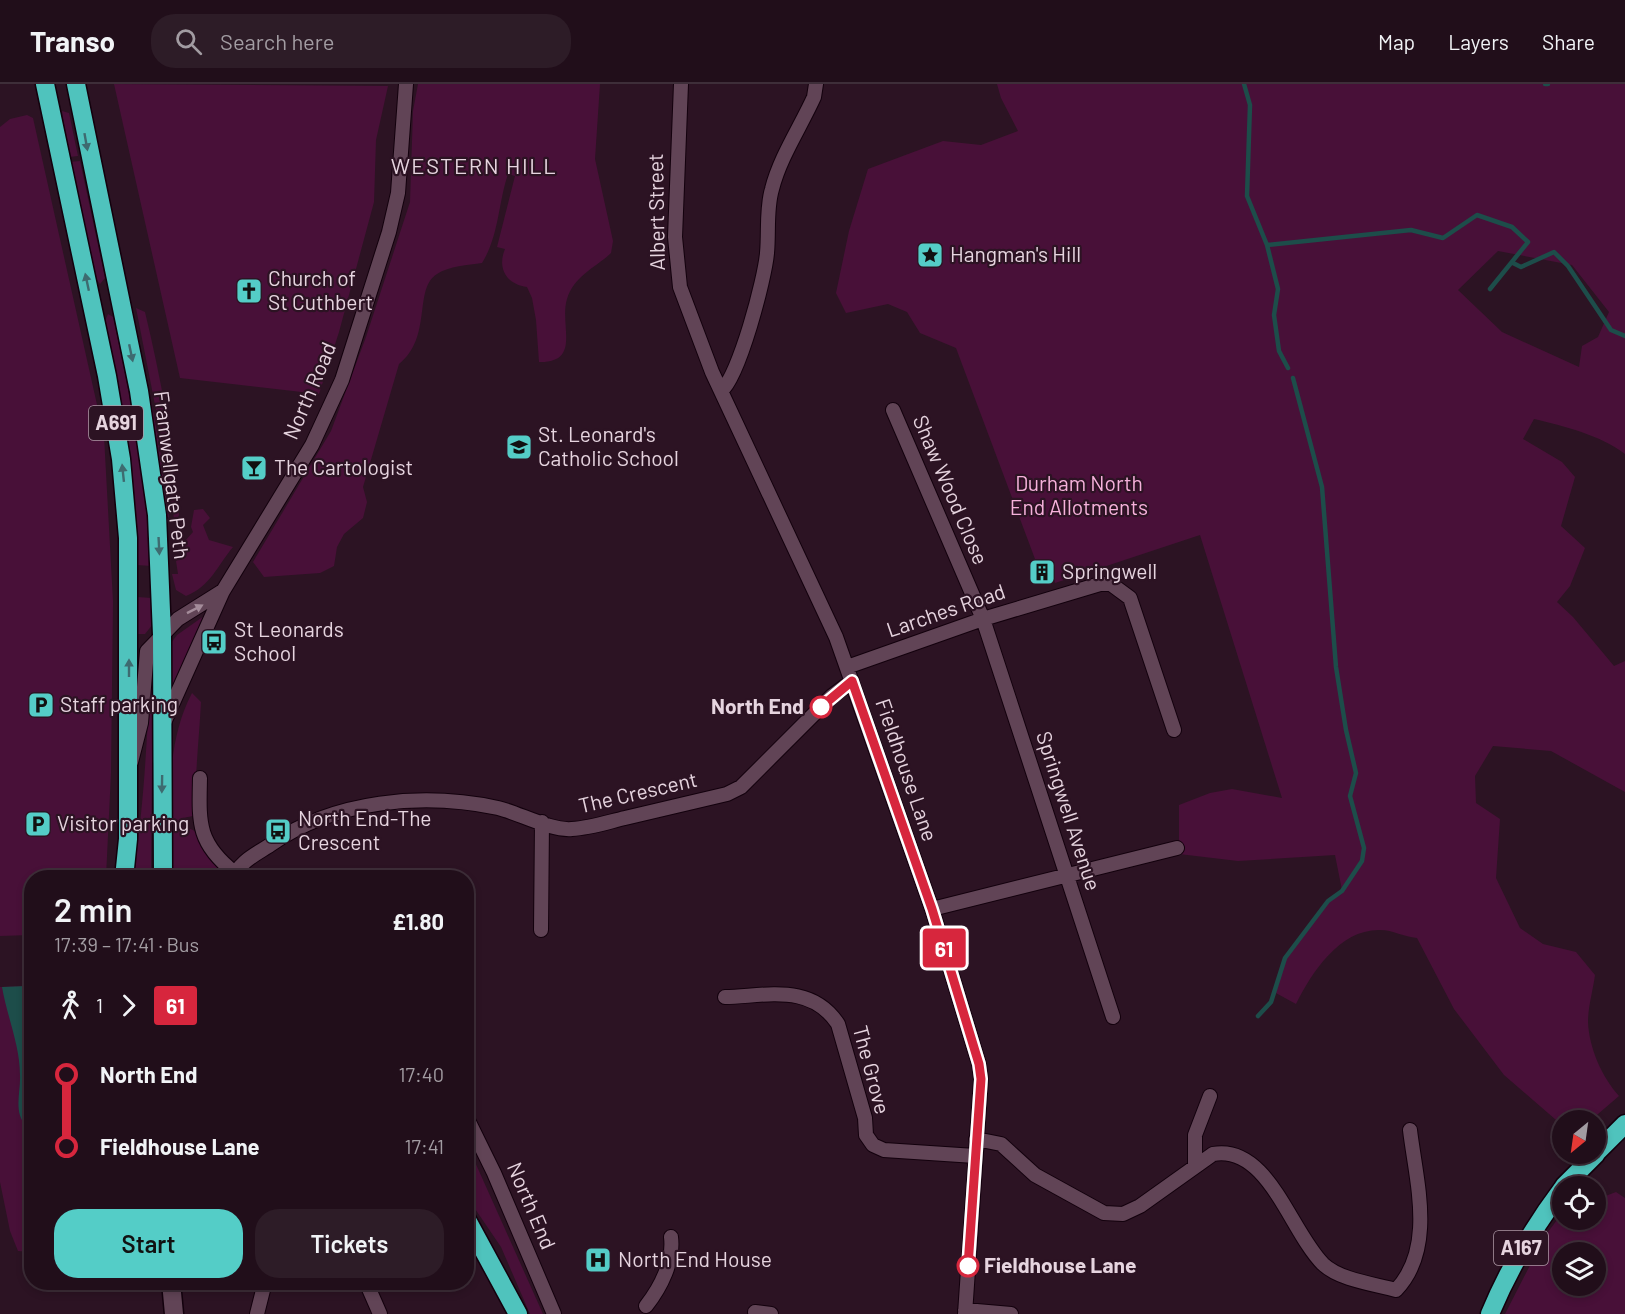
<!DOCTYPE html>
<meta charset="utf-8">
<style>
:root{--surface:#210e1a;--page:#2d1c27;--text:#f1f3f6;--muted:#a29ca2;--line:#3e2e39;--accent:#54cdc7}
body{margin:0;font-family:Barlow,sans-serif;background:var(--page);color:var(--text);height:100vh;display:flex;flex-direction:column;font-size:22px;white-space:nowrap}
*{box-sizing:border-box;margin:0}
p{font-size:20px;color:var(--muted)}
.icon{flex:none;width:33px;height:33px;fill:none;stroke:currentColor;stroke-width:2;stroke-linecap:round;stroke-linejoin:round}
.map{position:relative;flex:1;overflow:hidden}
.drawer{position:absolute;left:24px;top:786px;width:450px;height:420px;display:flex;flex-direction:column;background:var(--surface);border-radius:24px;box-shadow:0 3px 9px #0003,0 0 0 2px var(--line)}
.drawer>*{flex:none}
.badge{padding:0 12px;border-radius:4px;font-size:21px;line-height:39px}
.needle{width:39px;rotate:209deg}
.controls{position:absolute;left:1552px;top:1026px;display:grid;gap:12px}
.controls a{display:grid;place-items:center;width:54px;height:54px;border-radius:50%;background:var(--surface);box-shadow:0 3px 9px #0003,0 0 0 2px var(--line);font-size:30px}
.map>.badge{position:absolute;translate:-50% -50%;box-shadow:0 0 0 3px #fff}
.legs{display:flex;align-items:center;gap:9px;height:66px;padding:0 30px;font-size:20px}
.legs p{margin-inline-start:auto}
.headline{display:flex;align-items:center;justify-content:space-between;height:102px;padding:0 30px}
h1{font-size:33px;font-weight:600;line-height:45px}
.button{display:flex;gap:12px;margin-top:auto;padding:12px 30px}
.button a{flex:1;height:69px;border-radius:24px;background:var(--accent);color:#111;font-size:24px;font-weight:600;line-height:69px;text-align:center}
.button a+a{background:var(--page);color:var(--text)}
ul{padding:0 30px;list-style:none}
li{display:flex;align-items:center;gap:21px;height:72px;font-size:22px}
li i{display:grid;place-items:center;width:9px;height:100%;margin:0 8px;background:currentColor}
li i::after{content:'';width:15px;height:15px;margin:-8px;border:4px solid;border-radius:50%;background:var(--surface)}
li p{margin-inline-start:auto}
li:first-child i{background:linear-gradient(#0000 50%,currentColor 0)}
li:last-child i{background:linear-gradient(currentColor 50%,#0000 0)}
header{display:flex;align-items:center;gap:36px;box-sizing:border-box;height:84px;padding:0 30px;background:var(--surface);border-bottom:2px solid var(--line)}
header strong{font-size:28px}
nav{display:flex;gap:33px;margin-inline-start:auto;font-size:21px}
.search{width:420px;height:54px;background:var(--page);display:flex;align-items:center;gap:15px;box-sizing:border-box;padding:0 21px;border-radius:24px;color:var(--muted);font-size:22px}
.map>svg:first-child{display:block}
</style>
<header>
<strong>Transo</strong>
<div class="search"><svg class="icon" aria-label="search" viewBox="0 0 24 24"><circle cx="10" cy="10" r="6"/><path d="M15 15l6 6"/></svg>Search here</div>
<nav><a>Map</a><a>Layers</a><a>Share</a></nav>
</header>
<div class="map">
<svg width="1625" height="1230" viewBox="0 0 1625 1230">
<rect width="100%" height="100%" fill="#2c1323"/>
<!-- green -->
<path fill="#481038" fill-rule="evenodd" d="M114,0L388,2L376,56L374,118L339,248L319,310L180,294Z
M418,0H600L595,75L613,157L611,169C595,184 574,192 567,215C559,241 582,279 539,278L536,236L532,214L527,203C506,200 497,184 505,165L497,163L515,92L508,90C498,120 499,152 482,179C468,181 449,182 437,190C413,205 433,253 399,280L363,403L367,418L363,434L344,450L337,463L334,482L320,489L264,493L253,478L331,347L366,253L410,118L413,27Z
M997,0H1625V370C1600,351 1564,342 1534,335L1523,355L1562,378L1575,393L1561,442L1585,464L1570,502L1557,518L1573,533L1614,582L1625,577V708L1551,667L1493,662L1475,692L1476,719L1500,735L1496,794L1520,844L1543,860L1576,868L1595,891C1593,906 1588,923 1588,938C1589,964 1602,993 1619,1012L1591,1036H1563V1042L1504,991L1454,925L1417,854C1404,853 1393,846 1380,846C1340,845 1312,888 1296,920L1274,908L1285,874L1328,817L1342,806L1335,771L1238,777L1179,770V721L1210,709L1232,705L1282,714L1200,451L1055,499L1048,479L1038,483L956,264L920,249L907,228L888,220L846,229L836,209L849,147L868,85L943,57L981,61L1018,47L1001,14ZM1498,167L1572,181L1609,228L1598,253L1582,262L1579,283L1502,248L1458,206Z
M62,27L69,29L78,72L69,73Z
M27,31L33,34L104,352L113,517L111,689L106,793L32,794L31,851L0,852V43L10,35Z
M80,77L105,194L100,200L94,192L69,78Z
M136,224L145,228C161,295 174,363 179,431L177,436L174,435L166,377Z
M133,227L159,357L169,434L165,430L131,230Z
M108,230L113,233C131,316 147,398 152,482L136,481L131,383L123,329L105,237Z
M203,425L210,434L203,441L209,456L233,463C217,482 211,502 186,512L176,506L172,490H178L176,477L185,469V457L193,448L191,443L194,426Z
M137,513L152,514L153,540L145,550H137Z
M204,532L201,541L173,600L170,598L171,559L177,551Z
M153,571L151,786L133,787C146,716 146,643 153,571Z
M192,609L201,618C199,655 195,691 195,727L193,732L183,734V743C203,746 197,756 207,770C211,778 219,781 224,788L219,793H178L172,782C169,726 165,660 192,609Z
M31,902V1168L18,1167L10,1147L0,1098V903Z
M466,1058L543,1230H530L501,1163L467,1113Z
M1593,1097L1603,1113L1616,1108L1625,1114V1230H1505L1545,1152L1563,1128V1136H1596V1102H1587ZM1563,1168H1596V1202H1563Z"/>
<!-- water -->
<path fill="#1d4d4a" d="M26,902L27,920L32,929L31,1041H26C13,1029 21,1007 20,991C20,962 7,932 2,903Z"/>
<g fill="none" stroke-linecap="round" stroke-linejoin="round">
<!-- stream -->
<path stroke="#1d4d4a" stroke-width="4.5" d="M1244,0L1250,21L1247,112L1267,161L1411,146L1443,154L1477,131L1512,143L1528,158L1490,205
M1545,0H1548
M1267,161L1278,205L1274,231L1279,267L1288,284
M1513,179L1521,183L1554,168L1568,182L1611,246L1625,252
M1258,932L1271,918L1285,874L1328,817L1342,807L1362,777L1364,764L1350,712L1356,689L1346,646L1336,583L1322,403L1293,294"/>
<defs>
<path id="street" d="M681,0L675,153L680,203L712,288L836,553L932,825L979,980L981,995L965,1230
M721,307C739,293 765,194 767,169C769,148 766,125 772,105C780,73 801,42 814,13L816,0
M893,326L983,535L1113,933
M847,583L983,535L1100,500H1111L1130,514L1174,646
M163,641L223,507L312,361L342,296L389,148L398,109L406,0
M131,678L141,639L147,567L178,535L221,508
M200,694C199,739 197,759 235,789
M235,794C236,779 260,768 270,761C334,716 423,708 498,724C519,729 551,747 572,745C590,744 608,738 625,734C659,726 693,718 727,710L741,703L832,612L852,597
M932,825L1177,764
M541,846L542,738
M725,913C767,912 811,899 838,940L865,1034L866,1051L873,1061L884,1066L975,1072
M466,1032L494,1089L554,1230
M976,1055L1001,1060L1035,1091L1104,1129L1123,1130L1140,1122L1213,1070C1268,1060 1290,1147 1323,1180C1340,1196 1374,1200 1396,1206C1436,1164 1416,1097 1410,1046
M1195,1081V1051L1210,1012
M366,1198L380,1230
M646,1222C661,1203 674,1177 671,1153
M965,1226L1011,1230
M755,1228L771,1230
M257,1230L265,1198"/>
<path id="secondary" d="M171,1198L174,1230"/>
<path id="highway" d="M45,0L107,292L121,375L128,454V755L124,794
M76,0L139,307L157,431L162,551L163,794
M1596,1069L1625,1040
M1564,1102L1596,1070
M466,1134L518,1230
M1490,1230C1509,1184 1533,1144 1563,1104"/>
</defs>
<!-- street casing -->
<use href="#street" stroke="#13010d" stroke-width="16"/>
<!-- secondary casing -->
<use href="#secondary" stroke="#13010d" stroke-width="21"/>
<!-- highway casing -->
<use href="#highway" stroke="#13010d" stroke-width="21"/>
<!-- street -->
<use href="#street" stroke="#614456" stroke-width="14"/>
<!-- secondary -->
<use href="#secondary" stroke="#614456" stroke-width="18"/>
<!-- highway -->
<use href="#highway" stroke="#4fc3bd" stroke-width="18"/>
</g>
<!-- one-way arrows -->
<defs><path id="oneway-solid" d="M-6-.8H1V-3.2L6.5 0L1 3.2V.8H-6Z" transform="scale(1.5)"/></defs>
<g fill="#3e6b70">
<use href="#oneway-solid" transform="translate(86 58) rotate(80)"/>
<use href="#oneway-solid" transform="translate(87 198) rotate(-102)"/>
<use href="#oneway-solid" transform="translate(131 269) rotate(78)"/>
<use href="#oneway-solid" transform="translate(123 389) rotate(-96)"/>
<use href="#oneway-solid" transform="translate(159 462) rotate(87)"/>
<use href="#oneway-solid" transform="translate(129 584) rotate(-90)"/>
<use href="#oneway-solid" transform="translate(162 700) rotate(91)"/>
</g>
<use fill="#a48c9a" href="#oneway-solid" transform="translate(195 525) rotate(-27)"/>
<g fill="none" stroke-linecap="round" stroke-linejoin="round">
<defs>
<path id="line-1" d="M821,623L852,597L932,825L979,980L981,995L968,1182"/>
</defs>
<!-- line-1 casing -->
<use href="#line-1" stroke="#fff" stroke-width="14"/>
<!-- line-1 -->
<use href="#line-1" stroke="#d7263d" stroke-width="9"/>
</g>
<!-- icons -->
<defs>
<symbol id="sight-square" viewBox="-11 -11 22 22"><rect x="-9" y="-9" width="18" height="18" rx="4" fill="#54cdc7" stroke="#2c1323"/><path d="M0-6L1.8-2.2L6-1.7L2.9 1.2L3.7 5.4L0 3.3L-3.7 5.4L-2.9 1.2L-6-1.7L-1.8-2.2Z" fill="#111"/></symbol>
<symbol id="church-square" viewBox="-11 -11 22 22"><rect x="-9" y="-9" width="18" height="18" rx="4" fill="#54cdc7" stroke="#2c1323"/><path d="M-1.2-6h2.4v3.5h3.3v2.4h-3.3V6h-2.4V-.1h-3.3v-2.4h3.3Z" fill="#111"/></symbol>
<symbol id="school-square" viewBox="-11 -11 22 22"><rect x="-9" y="-9" width="18" height="18" rx="4" fill="#54cdc7" stroke="#2c1323"/><path d="M0-5L7-2L0 1L-7-2ZM-4 1L0 2.5L4 1V4Q0 6-4 4Z" fill="#111"/></symbol>
<symbol id="bar-square" viewBox="-11 -11 22 22"><rect x="-9" y="-9" width="18" height="18" rx="4" fill="#54cdc7" stroke="#2c1323"/><path d="M-6-5H6L.8 .8V4.5H3.5V6h-7V4.5H-.8V.8Z" fill="#111"/></symbol>
<symbol id="building-square" viewBox="-11 -11 22 22"><rect x="-9" y="-9" width="18" height="18" rx="4" fill="#54cdc7" stroke="#2c1323"/><path d="M-4-6H4V6H1V3H-1V6H-4ZM-2.5-4.3h1.7v1.8h-1.7ZM.8-4.3h1.7v1.8H.8ZM-2.5-1h1.7V.8h-1.7ZM.8-1h1.7V.8H.8Z" fill="#111"/></symbol>
<symbol id="bus-square" viewBox="-11 -11 22 22"><rect x="-9" y="-9" width="18" height="18" rx="4" fill="#54cdc7" stroke="#2c1323"/><path d="M-5-6H5V4H4V6H2V4H-2V6H-4V4H-5ZM-3.5-4V0h7V-4ZM-3.5 1.2v1.5H-2V1.2ZM2 1.2v1.5H3.5V1.2Z" fill="#111"/></symbol>
<symbol id="parking-square" viewBox="-11 -11 22 22"><rect x="-9" y="-9" width="18" height="18" rx="4" fill="#54cdc7" stroke="#2c1323"/><path d="M-3.5-5.5H1a3.5 3.5 0 0 1 0 7H-1V5.5H-3.5ZM-1-3.4V-.6H.8a1.4 1.4 0 0 0 0-2.8Z" fill="#111"/></symbol>
<symbol id="hospital-square" viewBox="-11 -11 22 22"><rect x="-9" y="-9" width="18" height="18" rx="4" fill="#54cdc7" stroke="#2c1323"/><path d="M-5-5h3v3.5h4V-5h3V5h-3V1.5h-4V5h-3Z" fill="#111"/></symbol>
</defs>
<g fill-rule="evenodd">
<use href="#sight-square" x="915" y="156" width="30" height="30"/>
<use href="#church-square" x="234" y="192" width="30" height="30"/>
<use href="#school-square" x="504" y="348" width="30" height="30"/>
<use href="#bar-square" x="239" y="369" width="30" height="30"/>
<use href="#building-square" x="1027" y="473" width="30" height="30"/>
<use href="#bus-square" x="199" y="543" width="30" height="30"/>
<use href="#parking-square" x="26" y="606" width="30" height="30"/>
<use href="#parking-square" x="23" y="725" width="30" height="30"/>
<use href="#bus-square" x="263" y="732" width="30" height="30"/>
<use href="#hospital-square" x="583" y="1161" width="30" height="30"/>
</g>
<!-- markers -->
<g fill="#fff" stroke="#d7263d" stroke-width="3">
<circle cx="821" cy="623" r="10"/>
<circle cx="968" cy="1182" r="10"/>
</g>
<g text-anchor="middle" stroke-width="4.5" stroke-linejoin="round" paint-order="stroke">
<!-- shield labels -->
<g fill="#2c1323" stroke="#ae9aa7" stroke-width="1.5">
<rect x="89" y="322" width="54" height="34" rx="4.5"/>
<rect x="1494" y="1147" width="54" height="34" rx="4.5"/>
</g>
<g font-size="20" font-weight="bold" fill="#e6d4df">
<text x="116" y="346">A691</text>
<text x="1521" y="1171">A167</text>
</g>
<!-- street labels -->
<g font-size="21" fill="#e6d4df" stroke="#2c1323">
<text transform="translate(657 128) rotate(-91)" y="7">Albert Street</text>
<text transform="translate(310 307) rotate(-67)" y="7">North Road</text>
<text transform="translate(171 391) rotate(83)" y="7">Framwellgate Peth</text>
<text transform="translate(950 406) rotate(67)" y="7">Shaw Wood Close</text>
<text transform="translate(946 527) rotate(-19)" y="7">Larches Road</text>
<text transform="translate(906 686) rotate(71)" y="7">Fieldhouse Lane</text>
<text transform="translate(638 709) rotate(-13)" y="7">The Crescent</text>
<text transform="translate(1068 727) rotate(72)" y="7">Springwell Avenue</text>
<text transform="translate(871 986) rotate(75)" y="7">The Grove</text>
<text transform="translate(531 1122) rotate(67)" y="7">North End</text>
</g>
<!-- poi labels -->
<g font-size="21" fill="#e6d4df" stroke="#2c1323" text-anchor="start">
<text x="950" y="178">Hangman's Hill</text>
<text x="268" y="202">Church of<tspan x="268" dy="24">St Cuthbert</tspan></text>
<text x="538" y="358">St. Leonard's<tspan x="538" dy="24">Catholic School</tspan></text>
<text x="274" y="391">The Cartologist</text>
<text x="1062" y="495">Springwell</text>
<text x="234" y="553">St Leonards<tspan x="234" dy="24">School</tspan></text>
<text x="60" y="628">Staff parking</text>
<text x="298" y="742">North End-The<tspan x="298" dy="24">Crescent</tspan></text>
<text x="57" y="747">Visitor parking</text>
<text x="618" y="1183">North End House</text>
</g>
<!-- park labels -->
<g font-size="21" fill="#f6b1db" stroke="#2c1323">
<text x="1079" y="407">Durham North<tspan x="1079" dy="24">End Allotments</tspan></text>
</g>
<!-- stop labels -->
<g font-size="21" font-weight="bold" fill="#e6d4df" stroke="#2c1323" text-anchor="end">
<text x="804" y="630">North End</text>
<text x="984" y="1189" text-anchor="start">Fieldhouse Lane</text>
</g>
<!-- neighbourhood labels -->
<g font-size="22" letter-spacing="1.5" fill="#e6d4df" stroke="#2c1323">
<text x="474" y="90">WESTERN HILL</text>
</g>
</g>
</svg>
<div class="controls">
<a><svg class="needle" viewBox="-14 -14 28 28"><path d="M0-13l5 13h-10z" fill="#e53935"/><path d="M0 13l5-13h-10z" fill="#a29ca2"/></svg></a>
<a><svg class="icon" aria-label="locate" viewBox="0 0 24 24"><circle cx="12" cy="12" r="6"/><path d="M12 2v4M12 18v4M2 12h4M18 12h4"/></svg></a>
<a><svg class="icon" aria-label="layers" viewBox="0 0 24 24"><path d="M12 4l9 5-9 5-9-5zM3 14l9 5 9-5"/></svg></a>
</div>
<b class="badge" style="left:944px;top:864px;background:#d7263d;color:#fff">61</b>
<section class="drawer">
<div class="headline"><div><h1>2 min</h1><p>17:39 – 17:41 · Bus</p></div><b>£1.80</b></div>
<div class="legs"><svg class="icon" aria-label="walk" viewBox="0 0 24 24"><circle cx="13" cy="4" r="2"/><path d="M13 8l-2 6 4 7M11 14l-3 7M7 12l3-4h3l4 4"/></svg>1<svg class="icon" aria-label="forward" viewBox="0 0 24 24"><path d="M9 5l7 7-7 7"/></svg><b class="badge" style="background:#d7263d;color:#fff">61</b></div>
<ul>
<li><i style="color:#d7263d"></i><b>North End</b><p>17:40</p></li>
<li><i style="color:#d7263d"></i><b>Fieldhouse Lane</b><p>17:41</p></li>
</ul>
<div class="button"><a>Start</a><a>Tickets</a></div>
</section>
</div>
